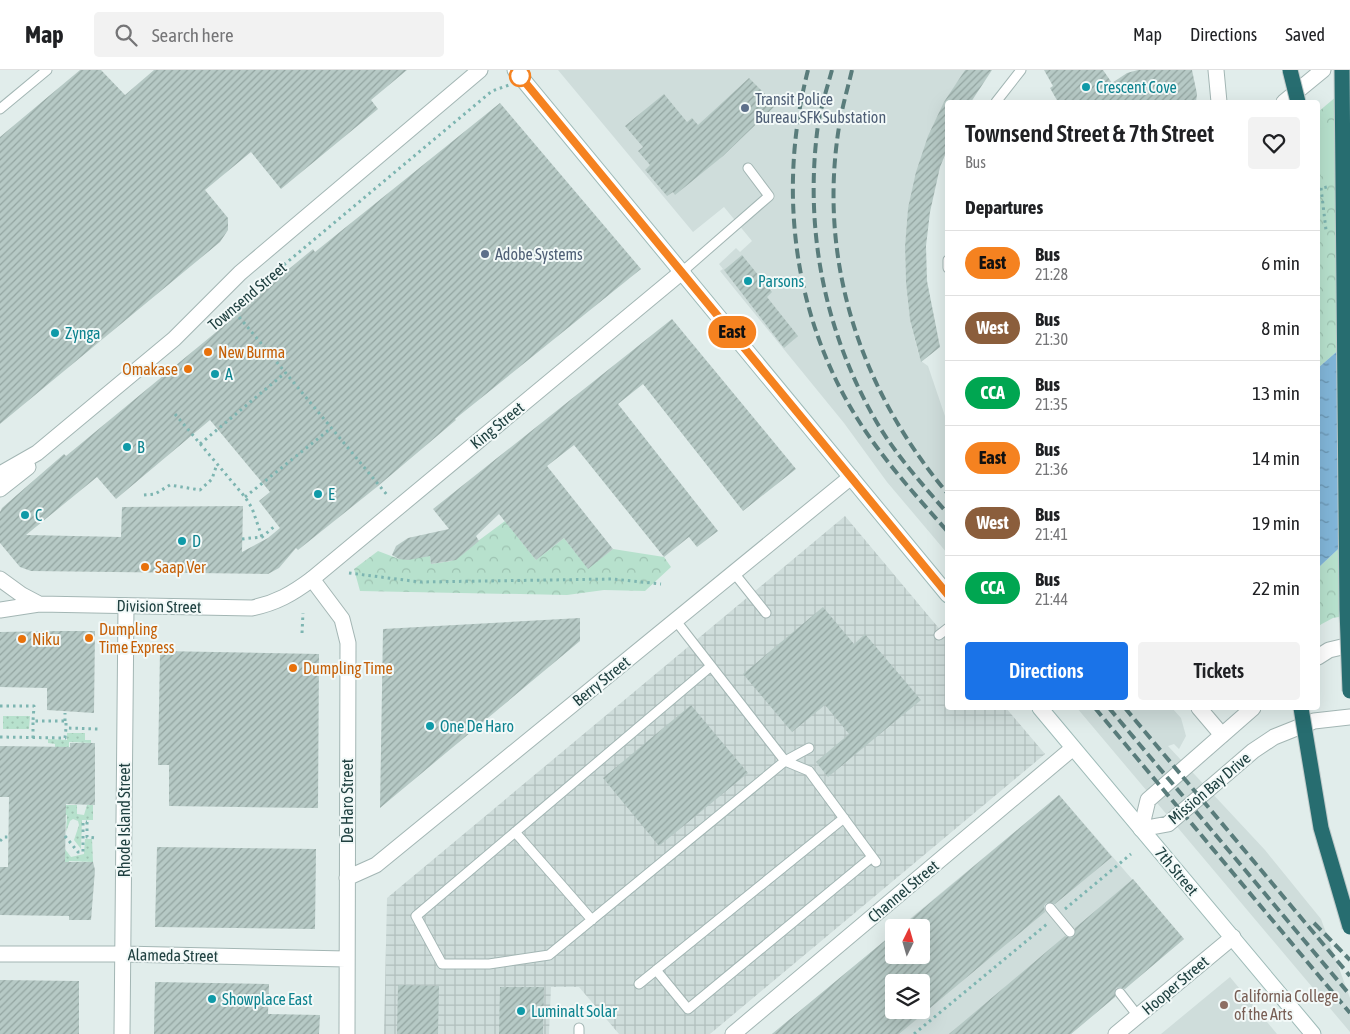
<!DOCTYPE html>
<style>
:root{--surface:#fff;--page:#f2f2f2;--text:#202124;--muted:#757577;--line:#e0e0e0;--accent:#1a73e8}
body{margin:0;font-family:"Asap Condensed",sans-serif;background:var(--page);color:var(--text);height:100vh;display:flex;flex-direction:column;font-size:19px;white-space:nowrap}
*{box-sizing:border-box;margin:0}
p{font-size:16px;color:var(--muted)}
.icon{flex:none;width:28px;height:28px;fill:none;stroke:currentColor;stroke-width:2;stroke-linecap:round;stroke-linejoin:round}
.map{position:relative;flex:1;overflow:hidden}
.drawer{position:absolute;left:945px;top:30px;width:375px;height:610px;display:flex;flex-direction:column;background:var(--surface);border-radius:5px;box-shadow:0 5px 20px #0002}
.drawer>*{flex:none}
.badge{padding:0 10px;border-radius:16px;font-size:18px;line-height:32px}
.needle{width:32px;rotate:5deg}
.buttons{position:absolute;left:885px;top:849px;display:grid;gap:10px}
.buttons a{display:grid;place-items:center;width:45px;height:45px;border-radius:5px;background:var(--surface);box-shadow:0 5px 20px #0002;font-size:25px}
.map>.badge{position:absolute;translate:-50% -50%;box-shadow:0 0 0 2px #fff}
h2{padding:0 20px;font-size:19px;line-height:45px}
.round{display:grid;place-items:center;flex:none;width:52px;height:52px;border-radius:5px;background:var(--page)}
.head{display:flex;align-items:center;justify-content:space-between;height:85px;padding:0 20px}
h1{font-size:24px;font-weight:600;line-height:38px}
.primary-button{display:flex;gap:10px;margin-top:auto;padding:10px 20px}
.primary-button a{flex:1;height:58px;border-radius:5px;background:var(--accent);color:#fff;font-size:20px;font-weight:600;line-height:58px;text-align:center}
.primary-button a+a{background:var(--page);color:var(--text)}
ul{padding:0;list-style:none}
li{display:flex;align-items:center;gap:15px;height:65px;padding:0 20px;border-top:1px solid var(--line)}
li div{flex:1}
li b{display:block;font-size:19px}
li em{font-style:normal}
li .badge{min-width:55px;font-weight:700;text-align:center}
header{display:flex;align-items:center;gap:30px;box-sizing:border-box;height:70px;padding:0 25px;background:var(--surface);border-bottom:1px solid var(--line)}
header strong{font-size:24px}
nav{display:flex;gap:28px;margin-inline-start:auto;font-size:18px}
.search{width:350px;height:45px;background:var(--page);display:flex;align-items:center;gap:12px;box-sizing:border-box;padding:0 18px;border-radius:5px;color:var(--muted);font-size:19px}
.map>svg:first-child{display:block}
</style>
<header>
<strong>Map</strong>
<div class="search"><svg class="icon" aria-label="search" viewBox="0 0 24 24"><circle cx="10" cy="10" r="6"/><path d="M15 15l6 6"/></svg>Search here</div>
<nav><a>Map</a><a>Directions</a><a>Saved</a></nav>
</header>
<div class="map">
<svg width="1350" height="964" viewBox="0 0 1350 964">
<defs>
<pattern id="industrial-grid" width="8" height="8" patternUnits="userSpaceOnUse" patternTransform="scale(1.25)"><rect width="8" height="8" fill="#cfdddb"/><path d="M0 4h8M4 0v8" fill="none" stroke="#b1bfbd"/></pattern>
<pattern id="grass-dots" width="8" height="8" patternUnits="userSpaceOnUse" patternTransform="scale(1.25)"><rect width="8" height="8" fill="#b7e1cd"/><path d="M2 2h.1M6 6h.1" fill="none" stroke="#9dc2b1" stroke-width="1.8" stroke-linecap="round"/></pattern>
<pattern id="park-crowns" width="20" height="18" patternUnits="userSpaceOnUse" patternTransform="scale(1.25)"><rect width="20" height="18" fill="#b7e1cd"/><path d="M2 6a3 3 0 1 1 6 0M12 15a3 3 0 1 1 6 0" fill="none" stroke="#9dc2b1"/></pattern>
<pattern id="water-ripples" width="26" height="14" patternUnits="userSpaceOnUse" patternTransform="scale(1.25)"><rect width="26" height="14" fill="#82b6d9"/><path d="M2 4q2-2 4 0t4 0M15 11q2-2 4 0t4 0" fill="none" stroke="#6a95b1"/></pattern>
<pattern id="building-hatch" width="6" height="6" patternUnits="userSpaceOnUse" patternTransform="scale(1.25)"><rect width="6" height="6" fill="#b6c9c5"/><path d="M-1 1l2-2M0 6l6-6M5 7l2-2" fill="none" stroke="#93a5a1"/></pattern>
</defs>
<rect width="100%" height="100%" fill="#e1edeb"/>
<!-- built -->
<path fill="#cfdddb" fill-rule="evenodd" d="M558,0H965L948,27L908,138L905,176L906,213L910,250L918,282L921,291L928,296L947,352V483L887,412L844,353L720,201L723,199L719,194L736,178L740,182L752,171L724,137L693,162Z
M1077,638H1172L1181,648L1186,666L1179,679L1174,674L1168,676L1265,780L1321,849L1350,928V962Z
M1059,725L1184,869L1071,964H772L894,863V885H921V858L900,857ZM894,912H921V940H894Z
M1230,907L1277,964H1161Z"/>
<!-- industrial -->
<path fill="url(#industrial-grid)" d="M845,446L947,568L948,638H1006L1045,684L710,964H619L579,917H551L549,964H384L387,828Z"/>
<!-- grass -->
<path fill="url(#grass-dots)" d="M3,646H30L29,659H3Z
M67,663H85V670H91V673L69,672V678H55V674L48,673V669L67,670Z
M60,735H77V744L84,745L87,735H93V750H82L81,779L74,770L79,755L78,751L73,749L70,751L66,762L67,745H60Z
M85,769H92L93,792L69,791L68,796H59L60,779H65L71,787L84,784Z"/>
<!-- park -->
<path fill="url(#park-crowns)" d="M1350,15V270L1318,298V42Z
M505,451L536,490L564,468L588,498L613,479L664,487L671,497L645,521L604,520L567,525L360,521L354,499L378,481L399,489L430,486L431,494L451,491Z
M1350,468V545L1333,548L1318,556V498Z"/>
<!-- pitch -->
<path fill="#b7e1cd" d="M1350,52V100L1321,106L1318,90V59Z"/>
<!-- water -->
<path fill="url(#water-ripples)" d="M1350,270V468L1318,498V298Z"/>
<!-- building -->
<path fill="url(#building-hatch)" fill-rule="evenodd" d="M80,0H101L125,25L154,0H407L371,30L378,39L281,119L251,82L205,120L228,148V160L220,172L0,354V67Z
M965,0H992L971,32H948V78L940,97L930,142L926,176L927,211L940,277L921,292L910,250L906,213L905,176L908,138L916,102L928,66L944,32Z
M1044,0H1103L1112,13L1127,3L1138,0H1192L1197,24L1196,32H1058L1050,18L1053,16Z
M749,8L776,35L723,86L675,125L673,122L667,126L645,100L650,95L638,81L643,77L625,56L664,24L687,52L692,48L698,55Z
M500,33L641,199L455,349L456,350L378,416L298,480L296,478L279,498L268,504L31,501L20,497L0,473V442L2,438L64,384L66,386L238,244L237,242L313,179L315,182ZM210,350L270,422L259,431L280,458L268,468L242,482L243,436L122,437L121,467L26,465L97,407L116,429Z
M742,185L772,222L767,227L798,266L784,278L724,200Z
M672,249L796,399L743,441L643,314L618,334L718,461L697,477L689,467L664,487L574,375L547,396L613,479L588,499L564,468L536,490L499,444L476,466L479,471L456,490L431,494L430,486L408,490L399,489L392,485L396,476L408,468L449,459L433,439Z
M823,537L854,574L865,564L921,630L828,707L816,692L849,664L825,635L792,662L743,604Z
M580,548V571L380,738L383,559Z
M60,561H95L94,643L47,640V618L0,617V562Z
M160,581L319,584L318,738L169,736V695H158Z
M691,635L748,703L659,776L603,708Z
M70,673H95V735L66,734L65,792H93L95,800L91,850H69V846L0,845V797H8L9,727H0V676L70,677Z
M1059,725L1112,787L1055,834L1046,833L1044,836L1045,842L899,964H772L894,863V885H921V858H900ZM894,912H921V940H894Z
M157,777L316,779L315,859L155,857Z
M1133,809L1184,869L1125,919L1120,917L1116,918L1115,927L1071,964H949L1065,866L1071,868L1074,866L1075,858Z
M0,910L79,911V964H0Z
M155,912L269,914L268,944L320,945L319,964H154Z
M398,915L439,916L438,964H397Z
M500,917H544L543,964H499Z"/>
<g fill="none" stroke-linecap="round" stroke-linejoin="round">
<defs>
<path id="service" d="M996,32L1021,0
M0,39L47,0
M948,190V198
M683,201L769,126L748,98
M734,503L766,543
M676,551L785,691L809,701L876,792
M939,565L948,558
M711,596L416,846L442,894H489L549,885L785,691L809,678
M515,762L592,850
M1050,838L1070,862
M656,900L688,939L872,787
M639,914L844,748
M1120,923L1138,946
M579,964V958"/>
<path id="minor" d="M1216,0L1219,32
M1284,32L1323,0
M1199,638L1222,665
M347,808L376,795L851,407
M0,884H122L346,889
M122,964L126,536
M347,964L348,573L342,549L312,509L683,201
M733,964L1073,678
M1116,964L1233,867"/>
<path id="tertiary" d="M0,404L37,383L174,269L240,203L480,0
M0,419L28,397
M0,509L22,525L39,534
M0,540L39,534L252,538C276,533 292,524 312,509
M1318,587L1329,580L1350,575
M1253,638L1148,730L1141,759L1168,754L1253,681L1274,667L1314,651L1350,647"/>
<path id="secondary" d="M515,0L948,525
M1040,638L1313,964"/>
</defs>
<!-- service casing -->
<use href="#service" stroke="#a3b6b4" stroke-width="11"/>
<!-- minor casing -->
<use href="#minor" stroke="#a3b6b4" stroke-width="17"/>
<!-- tertiary casing -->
<use href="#tertiary" stroke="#a3b6b4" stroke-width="17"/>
<!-- secondary casing -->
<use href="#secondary" stroke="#9ebbb8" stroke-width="17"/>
<!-- path -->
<path stroke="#7db5b1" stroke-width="3" stroke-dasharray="2.5 4" stroke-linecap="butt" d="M1321,118L1326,160
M1318,119L1327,117
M235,242L388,426
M219,249L492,21L509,15
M175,344L245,427L252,438L262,467
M200,374L285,303
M144,425L155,424L170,415L200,420L212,409L217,394
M245,427L330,359
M242,469L262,467L276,455
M349,503L420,512L613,509L661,514
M100,563L103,562
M302,563L303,543
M0,636H34L33,651
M65,651V643
M0,667L65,668L66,658L98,659
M33,668V651H66V658
M87,752V767L96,768
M65,766L78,782H83V752H87
M0,771L4,767H9
M1065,839L1131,784
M914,964L1047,854"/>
<!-- service -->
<use href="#service" stroke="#fff" stroke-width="9"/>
<!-- minor -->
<use href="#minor" stroke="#fff" stroke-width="15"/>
<!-- tertiary -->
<use href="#tertiary" stroke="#fff" stroke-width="15"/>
<!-- secondary -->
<use href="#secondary" stroke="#fff" stroke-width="15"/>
<!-- rail -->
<path stroke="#597c7b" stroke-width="4" stroke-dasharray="10 5" stroke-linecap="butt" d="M808,0C777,121 793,250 862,356C887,394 918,428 948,462
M832,0C827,18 821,37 818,55C804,158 824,261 876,351C895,384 922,414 948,444
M852,0C848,17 843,34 840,51C816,188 860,320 948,424
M1095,638L1350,943
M1109,638L1350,925
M1125,638L1350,906
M1314,853L1350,890"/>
<defs>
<path id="motorway-bridge" d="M1290,0L1298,32
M1342,0L1347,540L1350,621
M1301,638L1321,758L1350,857"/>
</defs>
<!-- motorway-bridge casing -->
<use href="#motorway-bridge" stroke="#c0caca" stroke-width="17" stroke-linecap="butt"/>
<!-- motorway-bridge -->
<use href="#motorway-bridge" stroke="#276d70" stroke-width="15"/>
</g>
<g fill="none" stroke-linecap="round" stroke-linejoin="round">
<defs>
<path id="line" d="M515,0L948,525"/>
</defs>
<!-- line casing -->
<use href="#line" stroke="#fff" stroke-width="11"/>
<!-- line -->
<use href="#line" stroke="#f58220" stroke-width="8"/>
</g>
<!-- markers -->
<circle fill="#fff" stroke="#f58220" stroke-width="2.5" cx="520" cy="6" r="10"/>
<g fill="#0f9aa8" stroke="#f2f9f8" stroke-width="2">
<circle cx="1086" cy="17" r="5"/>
<circle cx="748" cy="211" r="5"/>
<circle cx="55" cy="263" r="5"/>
<circle cx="215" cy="304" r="5"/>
<circle cx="127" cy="377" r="5"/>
<circle cx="318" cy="424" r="5"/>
<circle cx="25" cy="445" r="5"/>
<circle cx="182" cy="471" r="5"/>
<circle cx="430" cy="656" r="5"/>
<circle cx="212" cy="929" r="5"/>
<circle cx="521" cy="941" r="5"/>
</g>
<g fill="#5c6f8a" stroke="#f2f9f8" stroke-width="2">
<circle cx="745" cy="38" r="5"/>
<circle cx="485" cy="184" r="5"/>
</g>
<g fill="#e8710a" stroke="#f2f9f8" stroke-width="2">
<circle cx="208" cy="282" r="5"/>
<circle cx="188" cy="299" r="5"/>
<circle cx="145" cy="497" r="5"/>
<circle cx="89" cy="568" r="5"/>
<circle cx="22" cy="569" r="5"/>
<circle cx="293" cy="598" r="5"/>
</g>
<circle fill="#8d6e63" stroke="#f2f9f8" stroke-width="2" cx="1224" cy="935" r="5"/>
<g text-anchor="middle" stroke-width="4" stroke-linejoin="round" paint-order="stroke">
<!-- culture labels -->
<g font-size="16" fill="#0d838f" stroke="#f2f9f8" text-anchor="start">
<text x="1096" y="23">Crescent Cove</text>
<text x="758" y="217">Parsons</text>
<text x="65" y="269">Zynga</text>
<text x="225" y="310">A</text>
<text x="137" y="383">B</text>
<text x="328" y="430">E</text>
<text x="35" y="451">C</text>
<text x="192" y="477">D</text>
<text x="440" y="662">One De Haro</text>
<text x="222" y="935">Showplace East</text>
<text x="531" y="947">Luminalt Solar</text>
</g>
<!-- service labels -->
<g font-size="16" fill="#4e5e75" stroke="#f2f9f8" text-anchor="start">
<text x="755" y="35">Transit Police<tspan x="755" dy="18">Bureau SFK Substation</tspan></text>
<text x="495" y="190">Adobe Systems</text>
</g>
<!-- street labels -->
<g font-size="16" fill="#1f4040" stroke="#f2f9f8">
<text transform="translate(247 226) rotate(-40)" y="6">Townsend Street</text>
<text transform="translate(497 355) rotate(-39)" y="6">King Street</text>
<text transform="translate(159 536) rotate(1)" y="6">Division Street</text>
<text transform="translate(601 611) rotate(-39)" y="6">Berry Street</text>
<text transform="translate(1209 718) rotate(-40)" y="6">Mission Bay Drive</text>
<text transform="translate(347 731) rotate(-90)" y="6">De Haro Street</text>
<text transform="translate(124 750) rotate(-90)" y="6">Rhode Island Street</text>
<text transform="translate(1177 801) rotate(50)" y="6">7th Street</text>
<text transform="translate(903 821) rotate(-40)" y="6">Channel Street</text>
<text transform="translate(173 885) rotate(1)" y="6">Alameda Street</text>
<text transform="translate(1175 915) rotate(-40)" y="6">Hooper Street</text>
</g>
<!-- food labels -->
<g font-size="16" fill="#c56008" stroke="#f2f9f8" text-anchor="start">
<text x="218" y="288">New Burma</text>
<text x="178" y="305" text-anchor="end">Omakase</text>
<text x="155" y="503">Saap Ver</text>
<text x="99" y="565">Dumpling<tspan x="99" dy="18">Time Express</tspan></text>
<text x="32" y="575">Niku</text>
<text x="303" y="604">Dumpling Time</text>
</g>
<!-- education labels -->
<g font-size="16" fill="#785e54" stroke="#f2f9f8" text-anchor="start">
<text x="1234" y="932">California College<tspan x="1234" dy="18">of the Arts</tspan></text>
</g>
</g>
</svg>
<div class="buttons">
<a><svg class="needle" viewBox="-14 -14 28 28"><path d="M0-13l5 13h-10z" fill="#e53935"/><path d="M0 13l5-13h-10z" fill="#757577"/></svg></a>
<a><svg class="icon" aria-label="layers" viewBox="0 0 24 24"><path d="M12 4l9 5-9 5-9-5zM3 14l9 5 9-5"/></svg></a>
</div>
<b class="badge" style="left:732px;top:262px;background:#f58220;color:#111">East</b>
<section class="drawer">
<div class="head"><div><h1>Townsend Street &amp; 7th Street</h1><p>Bus</p></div><a class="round"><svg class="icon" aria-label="heart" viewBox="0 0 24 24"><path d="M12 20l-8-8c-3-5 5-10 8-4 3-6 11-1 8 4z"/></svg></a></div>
<h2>Departures</h2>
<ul>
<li><span class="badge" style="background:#f58220;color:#111">East</span><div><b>Bus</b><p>21:28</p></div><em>6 min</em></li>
<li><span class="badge" style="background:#8b5e3c;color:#fff">West</span><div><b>Bus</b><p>21:30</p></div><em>8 min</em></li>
<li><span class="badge" style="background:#00a651;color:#fff">CCA</span><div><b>Bus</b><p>21:35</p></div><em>13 min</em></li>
<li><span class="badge" style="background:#f58220;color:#111">East</span><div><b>Bus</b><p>21:36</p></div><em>14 min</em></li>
<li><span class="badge" style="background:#8b5e3c;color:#fff">West</span><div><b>Bus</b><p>21:41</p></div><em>19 min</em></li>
<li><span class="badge" style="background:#00a651;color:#fff">CCA</span><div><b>Bus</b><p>21:44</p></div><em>22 min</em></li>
</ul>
<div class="primary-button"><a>Directions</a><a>Tickets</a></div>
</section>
</div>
